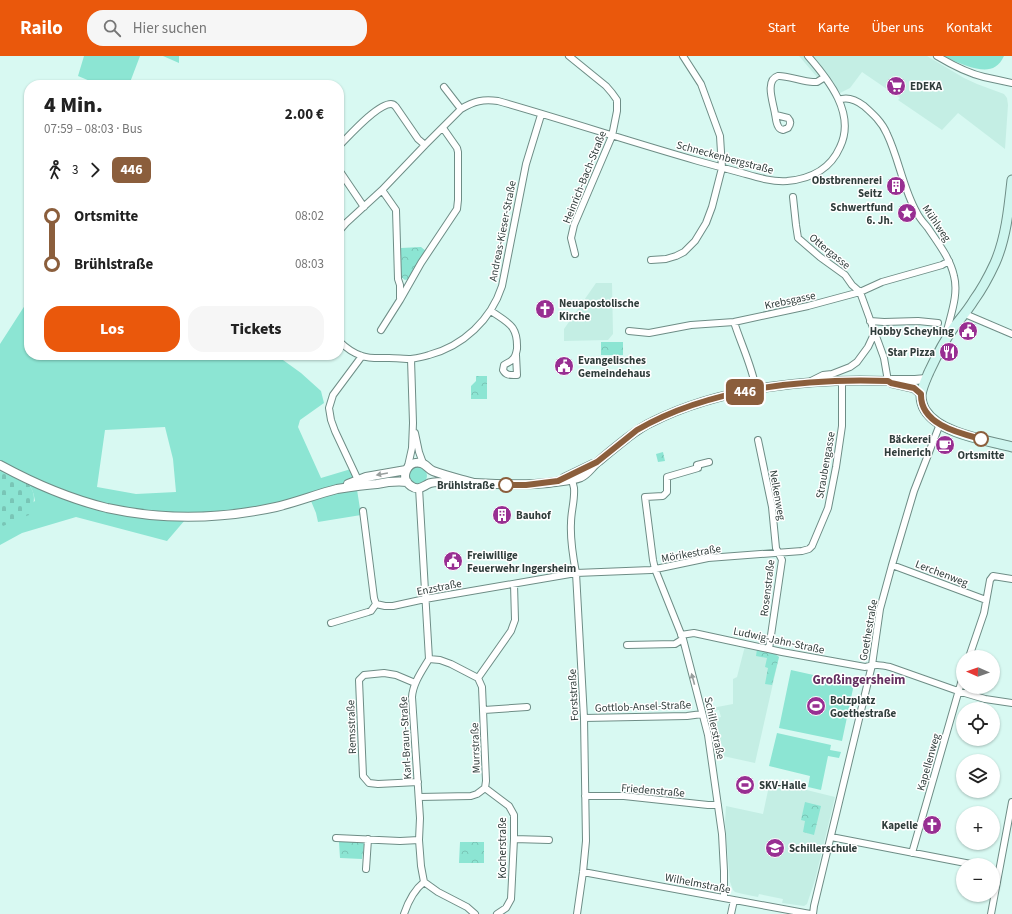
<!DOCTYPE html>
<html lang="de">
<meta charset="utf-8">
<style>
:root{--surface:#fff;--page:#f6f6f6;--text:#222;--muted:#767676;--accent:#ea580c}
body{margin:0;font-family:"Source Sans 3",sans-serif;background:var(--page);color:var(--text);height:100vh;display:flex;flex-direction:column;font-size:15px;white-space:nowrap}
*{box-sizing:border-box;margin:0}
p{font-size:13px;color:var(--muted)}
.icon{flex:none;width:22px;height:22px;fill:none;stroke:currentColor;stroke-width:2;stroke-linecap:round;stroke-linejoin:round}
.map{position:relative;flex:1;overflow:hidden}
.side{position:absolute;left:24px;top:24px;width:320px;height:280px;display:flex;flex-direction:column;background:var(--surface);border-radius:16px;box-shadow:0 1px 3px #0004}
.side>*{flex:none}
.badge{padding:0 8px;border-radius:6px;font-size:14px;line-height:26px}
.needle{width:26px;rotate:272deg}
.tools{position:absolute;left:956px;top:594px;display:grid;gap:8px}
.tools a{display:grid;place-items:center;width:44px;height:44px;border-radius:50%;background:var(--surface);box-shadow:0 1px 3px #0004;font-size:20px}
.map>.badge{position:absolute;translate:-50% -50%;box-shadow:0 0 0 2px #fff}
.legs{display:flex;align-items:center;gap:6px;height:44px;padding:0 20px;font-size:13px}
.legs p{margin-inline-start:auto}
.summary{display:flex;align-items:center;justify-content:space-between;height:68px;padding:0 20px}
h1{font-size:22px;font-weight:800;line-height:30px}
.action{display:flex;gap:8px;margin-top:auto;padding:8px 20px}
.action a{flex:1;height:46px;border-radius:16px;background:var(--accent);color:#fff;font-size:16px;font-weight:800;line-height:46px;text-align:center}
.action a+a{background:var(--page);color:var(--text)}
ul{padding:0 20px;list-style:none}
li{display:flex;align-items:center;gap:14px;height:48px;font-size:15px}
li i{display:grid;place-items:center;width:6px;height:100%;margin:0 5px;background:currentColor}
li i::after{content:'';width:10px;height:10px;margin:-5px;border:3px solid;border-radius:50%;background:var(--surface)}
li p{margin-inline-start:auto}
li:first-child i{background:linear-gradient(#0000 50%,currentColor 0)}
li:last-child i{background:linear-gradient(currentColor 50%,#0000 0)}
header{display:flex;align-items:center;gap:24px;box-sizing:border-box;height:56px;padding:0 20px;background:var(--accent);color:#fff}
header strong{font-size:19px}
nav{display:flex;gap:22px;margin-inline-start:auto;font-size:14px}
.search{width:280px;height:36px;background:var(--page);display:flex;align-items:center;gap:10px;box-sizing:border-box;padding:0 14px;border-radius:16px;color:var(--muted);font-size:15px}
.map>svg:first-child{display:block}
</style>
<header>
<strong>Railo</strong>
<div class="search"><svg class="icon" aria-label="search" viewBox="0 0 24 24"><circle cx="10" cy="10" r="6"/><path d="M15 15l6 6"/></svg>Hier suchen</div>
<nav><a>Start</a><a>Karte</a><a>Über uns</a><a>Kontakt</a></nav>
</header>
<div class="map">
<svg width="1012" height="858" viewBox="0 0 1012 858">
<defs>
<pattern id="cemetery-stones" width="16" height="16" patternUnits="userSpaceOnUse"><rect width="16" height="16" fill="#8ce5d3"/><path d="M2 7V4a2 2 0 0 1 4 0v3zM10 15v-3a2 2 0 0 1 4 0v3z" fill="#79c5b6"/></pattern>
<pattern id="park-crowns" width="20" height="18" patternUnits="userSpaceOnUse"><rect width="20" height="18" fill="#8ce5d3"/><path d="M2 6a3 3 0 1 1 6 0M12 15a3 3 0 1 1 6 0" fill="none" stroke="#79c5b6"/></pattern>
</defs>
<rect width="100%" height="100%" fill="#d8f9f2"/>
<!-- built -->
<path fill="#c4eee4" d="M799,0H927L964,22L977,28L1004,38L1007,42L1008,49L1005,93L958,57L942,74L898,44L900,42L862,16L850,32L840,37L830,21H817Z
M596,227H612L613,278L608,284L564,285V273Z
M745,590L775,598L779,601L755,707L723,700L715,663L721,661L719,654L712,655V652L733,648V623L737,621Z
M770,725L835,741L815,824L807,848L804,850L782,847L783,843L759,838L758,841L743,838L735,836L733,834L730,826L725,766L726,750L763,758Z"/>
<!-- grass -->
<path fill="#8ce5d3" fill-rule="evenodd" d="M84,0H140L129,29H89L90,25L78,20Z
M163,0H179V7Z
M944,0H1004C996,17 983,15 967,10C959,7 951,4 944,0Z
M29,243V299H276L301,317L321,335L324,347L300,364L298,371L321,422L351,413L355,421L361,459L318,466L316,457L311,445L277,454L185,464L167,485L76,461L22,477L0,489V467L35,445C34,439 33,434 29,429L0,415V288ZM165,371L173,403L176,436L136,438L97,431L105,374Z
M409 420a9 9 0 1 1 18 0a9 9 0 1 1-18 0Z
M791,614L854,628L842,685L779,672Z
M777,677L831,689L830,694L841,696L839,702L828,700L821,734L808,731L810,720L769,710Z"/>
<!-- cemetery -->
<path fill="url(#cemetery-stones)" d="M0,415L29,429C37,439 34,448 29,459L3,470L1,467H0Z"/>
<!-- park -->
<path fill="url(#park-crowns)" d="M421,191L426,195L409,223L405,224L401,221V192Z
M601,286H623V299H601Z
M476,320H487V343H471V330L476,325Z
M663,396L665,405L658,406L656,398Z
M757,593L775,598L779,601L772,629L765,628L768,612L765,611L767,602L756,600Z
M805,746L821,750L814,779L803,776L805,765L801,764Z
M342,785H362L364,788L362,803L340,802L339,786Z
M460,786H484V807H459Z"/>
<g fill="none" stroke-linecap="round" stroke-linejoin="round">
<defs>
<path id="minor" d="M569,0L606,30L612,37L617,44V55L612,80L574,169L571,182L575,198
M937,0C952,9 967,17 984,21C993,23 1003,25 1012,27
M444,31L461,53
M839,44C848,40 856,44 864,50C873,58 882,66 887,78C899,103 903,133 917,157C920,163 924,167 928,172C938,187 950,202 954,220C959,239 950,260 946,279
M776,59L788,62C791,65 791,68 788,72L783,74C780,73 779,73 778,70C776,67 776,62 775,58C774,49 764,24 778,20C785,19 804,26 813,26H817L825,21
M339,90C349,80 377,48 391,48C394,48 394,49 396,51L418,83L425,89
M339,114L364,151
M382,134L396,154L398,223L400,229V242
M793,141L796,169L798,182L820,201L845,219L852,229L860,236
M339,175L346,167L382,134L425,89L461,53C474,45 483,43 498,45C565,64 631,86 698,105C713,109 727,113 742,117C756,121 771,126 787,125C810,123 830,114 840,91C856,58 829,24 808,0
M651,204L666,203L676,200L684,196L695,185L706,167L712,151L722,112L720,80L701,28L683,0
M860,236L884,302L888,325
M491,255C508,267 518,269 517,293C516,297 516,301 512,304C510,306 507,307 504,309L503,314C506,320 511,319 517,319L516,299
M965,258L1012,278
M870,265L884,266L918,265L938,267
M734,266C741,288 752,310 756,333
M381,274L400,244L421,207L457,153L458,144V96L457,92L443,72
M629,275L649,277L691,269L734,266L808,250L860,236L882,226L942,209L949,205
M339,285C345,291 353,297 362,300C370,303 381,302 389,302C396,302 404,303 411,303C417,302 423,301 429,299C463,290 491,264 502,230L526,108L541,59
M811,325L823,319L832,318L850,311L857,306L868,291L875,276
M415,377L419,396L423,407
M758,384L772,451L776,492L782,504L769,593
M709,406L697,409L698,412L667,421V436L663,440L645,441L653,504L655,513L683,583L708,679L722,778L724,815V842
M408,410L412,392L413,367L411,303
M571,419C572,424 573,428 574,432C575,444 571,455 571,467C570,484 573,501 576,517L584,662L586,785L583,816L577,858
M358,424L335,375L331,364L329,352L333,339L362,300
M419,432L429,603C422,615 413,627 412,641L420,762L419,784L421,810L424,826L438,836L467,851L475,858
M363,455L374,542L376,548
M892,509L986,544
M376,548L385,550H393L425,543L576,517L651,514L708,502L802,495L809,493L812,490L828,452L836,411L842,370V324
M331,567L368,556L371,555L376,548
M681,579L694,577L782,596L865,611C875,608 881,609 890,611L958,635L985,643L1012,647
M627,589L675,588L683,583
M969,601L984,557L990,524L993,520L1012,523
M478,622L511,575L515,564L514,528
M415,627L396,619L384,617L364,619L359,624L363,720L369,727L378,728L418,726
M484,654L527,651
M584,662L687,660L702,658
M485,732L509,750L514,759V783L511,843L506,852L497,858
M585,740H624L708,749H718
M419,741L471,740L477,738L485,732L486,725L482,631L478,622L451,608L440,604L429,603
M831,781L976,809
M336,782L400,785L419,784
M514,783L549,784
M912,797L963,620
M366,813L368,783
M583,816L810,858
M404,858C408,846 414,834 424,826
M731,858L734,844
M813,858L814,850L872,609L880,553L892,509L914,435L940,368
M991,858L1012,746"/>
<path id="tertiary" d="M892,327L914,332L921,338
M0,409C33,427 70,443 107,452C162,464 221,463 276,451C297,446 317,438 337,433C350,431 364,429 377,428C387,426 397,425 407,426
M564,422L593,408
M474,427C460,423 446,420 433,415C428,413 426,408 421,407C407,404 399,422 411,430C418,435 422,431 428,428C431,426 438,426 443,426C478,426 513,431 548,427C559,425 571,425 581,421C588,418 592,410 599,405C608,397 617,390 627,382C635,376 643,370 652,366C721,331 811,322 888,325L892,324H915L926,323
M348,428L366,421L406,414"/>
<path id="secondary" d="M1012,124C1009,152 1006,182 995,207C989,220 982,233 974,244C968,254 961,262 954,271C944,285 936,301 929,316C926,323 922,331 921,339C921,344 922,349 925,354C940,378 986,384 1012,391"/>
</defs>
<!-- minor casing -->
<use href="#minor" stroke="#6e8d86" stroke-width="8"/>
<!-- tertiary casing -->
<use href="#tertiary" stroke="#6e8d86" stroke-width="10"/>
<!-- secondary casing -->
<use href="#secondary" stroke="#6e8d86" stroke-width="11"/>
<!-- minor -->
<use href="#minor" stroke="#fff" stroke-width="6"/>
<!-- tertiary -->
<use href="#tertiary" stroke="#fff" stroke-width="8"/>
<!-- secondary -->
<use href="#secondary" stroke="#cef6ef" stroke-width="9"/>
</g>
<!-- one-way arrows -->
<defs><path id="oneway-solid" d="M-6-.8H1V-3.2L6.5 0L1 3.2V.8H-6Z"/></defs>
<g fill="#989e9d">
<use href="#oneway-solid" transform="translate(382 418) rotate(170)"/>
<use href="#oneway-solid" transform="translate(693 623) rotate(-105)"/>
</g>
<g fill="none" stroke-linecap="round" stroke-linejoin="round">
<defs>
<path id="line-1" d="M506,429H526L558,425L597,406L637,374C709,332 806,322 888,325L891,327L914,332L921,338C920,368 958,377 981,383"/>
</defs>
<!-- line-1 casing -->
<use href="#line-1" stroke="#fff" stroke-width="9"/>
<!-- line-1 -->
<use href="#line-1" stroke="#8b5e3c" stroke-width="6"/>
</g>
<!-- icons -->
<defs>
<symbol id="supermarket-disc" viewBox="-11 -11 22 22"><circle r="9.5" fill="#982f92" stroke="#fff"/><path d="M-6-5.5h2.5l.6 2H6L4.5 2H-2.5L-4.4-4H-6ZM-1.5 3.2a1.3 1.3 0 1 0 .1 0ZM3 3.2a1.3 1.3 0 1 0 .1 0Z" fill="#fff"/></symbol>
<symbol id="building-disc" viewBox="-11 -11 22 22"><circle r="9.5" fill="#982f92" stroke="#fff"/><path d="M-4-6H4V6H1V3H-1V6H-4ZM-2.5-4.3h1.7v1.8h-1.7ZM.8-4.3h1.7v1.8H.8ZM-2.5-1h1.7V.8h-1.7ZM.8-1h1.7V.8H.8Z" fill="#fff"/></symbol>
<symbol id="sight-disc" viewBox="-11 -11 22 22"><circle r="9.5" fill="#982f92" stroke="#fff"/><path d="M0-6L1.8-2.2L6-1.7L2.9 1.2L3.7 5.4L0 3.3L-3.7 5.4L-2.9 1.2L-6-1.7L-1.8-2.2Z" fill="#fff"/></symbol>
<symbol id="church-disc" viewBox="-11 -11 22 22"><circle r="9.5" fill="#982f92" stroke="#fff"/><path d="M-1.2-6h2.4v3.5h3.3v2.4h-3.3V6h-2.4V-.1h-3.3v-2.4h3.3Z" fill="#fff"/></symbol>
<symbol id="civic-disc" viewBox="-11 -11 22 22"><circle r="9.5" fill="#982f92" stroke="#fff"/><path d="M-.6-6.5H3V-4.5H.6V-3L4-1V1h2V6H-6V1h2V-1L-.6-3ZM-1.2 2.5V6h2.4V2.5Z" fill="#fff"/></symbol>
<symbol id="restaurant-disc" viewBox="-11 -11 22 22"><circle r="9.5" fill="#982f92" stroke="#fff"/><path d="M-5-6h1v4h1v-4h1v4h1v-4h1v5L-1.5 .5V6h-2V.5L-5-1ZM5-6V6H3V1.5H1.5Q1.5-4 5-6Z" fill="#fff"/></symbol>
<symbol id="cafe-disc" viewBox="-11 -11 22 22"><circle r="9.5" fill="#982f92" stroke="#fff"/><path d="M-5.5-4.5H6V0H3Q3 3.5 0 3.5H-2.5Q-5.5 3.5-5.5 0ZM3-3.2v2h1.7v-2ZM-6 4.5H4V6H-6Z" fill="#fff"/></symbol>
<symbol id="stadium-disc" viewBox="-11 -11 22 22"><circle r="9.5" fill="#982f92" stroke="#fff"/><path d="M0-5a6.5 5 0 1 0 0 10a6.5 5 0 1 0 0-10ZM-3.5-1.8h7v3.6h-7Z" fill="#fff"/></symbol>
<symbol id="school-disc" viewBox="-11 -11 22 22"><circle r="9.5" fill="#982f92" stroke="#fff"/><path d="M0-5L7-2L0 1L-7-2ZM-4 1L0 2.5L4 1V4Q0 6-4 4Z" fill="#fff"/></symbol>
</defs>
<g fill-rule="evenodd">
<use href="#supermarket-disc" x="885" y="19" width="22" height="22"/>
<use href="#building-disc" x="885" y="119" width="22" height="22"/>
<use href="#sight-disc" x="896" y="146" width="22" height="22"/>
<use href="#church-disc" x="534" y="242" width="22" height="22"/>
<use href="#civic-disc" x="957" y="264" width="22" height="22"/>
<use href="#restaurant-disc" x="938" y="285" width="22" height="22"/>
<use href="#civic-disc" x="553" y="299" width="22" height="22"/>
<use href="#cafe-disc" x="934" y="378" width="22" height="22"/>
<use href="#building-disc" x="491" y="448" width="22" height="22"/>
<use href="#civic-disc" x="442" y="494" width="22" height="22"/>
<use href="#stadium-disc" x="805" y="639" width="22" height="22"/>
<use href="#stadium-disc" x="734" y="718" width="22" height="22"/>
<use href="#church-disc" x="921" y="758" width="22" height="22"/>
<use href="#school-disc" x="764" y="781" width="22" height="22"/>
</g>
<!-- markers -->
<g fill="#fff" stroke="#8b5e3c" stroke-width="2">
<circle cx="981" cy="383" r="7"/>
<circle cx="506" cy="429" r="7"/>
</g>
<g text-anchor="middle" stroke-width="3" stroke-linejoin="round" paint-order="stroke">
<!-- poi labels -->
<g font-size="11" font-weight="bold" fill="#303d3b" stroke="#fff" text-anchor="start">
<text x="910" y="34">EDEKA</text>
<text x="882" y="128" text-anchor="end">Obstbrennerei<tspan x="882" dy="13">Seitz</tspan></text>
<text x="893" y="155" text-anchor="end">Schwertfund<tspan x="893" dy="13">6. Jh.</tspan></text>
<text x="559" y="251">Neuapostolische<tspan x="559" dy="13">Kirche</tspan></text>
<text x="954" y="279" text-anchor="end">Hobby Scheyhing</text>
<text x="935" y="300" text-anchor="end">Star Pizza</text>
<text x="578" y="308">Evangelisches<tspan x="578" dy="13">Gemeindehaus</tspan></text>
<text x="931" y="387" text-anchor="end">Bäckerei<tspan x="931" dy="13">Heinerich</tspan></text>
<text x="516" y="463">Bauhof</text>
<text x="467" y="503">Freiwillige<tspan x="467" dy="13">Feuerwehr Ingersheim</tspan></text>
<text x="830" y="648">Bolzplatz<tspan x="830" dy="13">Goethestraße</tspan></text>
<text x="759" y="733">SKV-Halle</text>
<text x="918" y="773" text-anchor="end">Kapelle</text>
<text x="789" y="796">Schillerschule</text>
</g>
<!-- street labels -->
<g font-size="11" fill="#303d3b" stroke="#fff">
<text transform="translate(725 101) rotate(15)" y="4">Schneckenbergstraße</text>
<text transform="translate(584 121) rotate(-68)" y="4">Heinrich-Bach-Straße</text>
<text transform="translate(937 167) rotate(56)" y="4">Mühlweg</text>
<text transform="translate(502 175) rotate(-79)" y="4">Andreas-Kieser-Straße</text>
<text transform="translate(830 195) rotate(39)" y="4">Ottergasse</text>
<text transform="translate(790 244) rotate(-12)" y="4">Krebsgasse</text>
<text transform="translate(825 409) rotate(-80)" y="4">Straubengasse</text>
<text transform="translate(778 439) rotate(80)" y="4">Nelkenweg</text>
<text transform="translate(691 497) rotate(-10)" y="4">Mörikestraße</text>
<text transform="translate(942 517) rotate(21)" y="4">Lerchenweg</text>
<text transform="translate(439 531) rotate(-11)" y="4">Enzstraße</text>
<text transform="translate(767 532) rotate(-83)" y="4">Rosenstraße</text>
<text transform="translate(868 574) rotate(-80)" y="4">Goethestraße</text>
<text transform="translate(779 584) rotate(12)" y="4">Ludwig-Jahn-Straße</text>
<text transform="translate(573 639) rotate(-93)" y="4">Forststraße</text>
<text transform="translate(643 650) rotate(-2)" y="4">Gottlob-Ansel-Straße</text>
<text transform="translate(351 671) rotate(-92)" y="4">Remsstraße</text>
<text transform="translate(715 672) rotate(78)" y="4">Schillerstraße</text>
<text transform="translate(405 682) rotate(-93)" y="4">Karl-Braun-Straße</text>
<text transform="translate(475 692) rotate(-92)" y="4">Murrstraße</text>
<text transform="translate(928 706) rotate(-74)" y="4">Kapellenweg</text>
<text transform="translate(653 734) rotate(5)" y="4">Friedenstraße</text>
<text transform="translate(502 792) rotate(-90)" y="4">Kocherstraße</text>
<text transform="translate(698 827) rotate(11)" y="4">Wilhelmstraße</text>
</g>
<!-- stop labels -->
<g font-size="11" font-weight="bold" fill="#303d3b" stroke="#fff">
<text x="981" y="403">Ortsmitte</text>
<text x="495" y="433" text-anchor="end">Brühlstraße</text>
</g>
<!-- quarter labels -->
<g font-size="13" font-weight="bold" fill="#643060" stroke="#fff">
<text x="859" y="628">Großingersheim</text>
</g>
</g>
</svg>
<div class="tools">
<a><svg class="needle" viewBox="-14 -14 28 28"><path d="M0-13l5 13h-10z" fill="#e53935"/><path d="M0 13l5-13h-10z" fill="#767676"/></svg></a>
<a><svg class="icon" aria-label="locate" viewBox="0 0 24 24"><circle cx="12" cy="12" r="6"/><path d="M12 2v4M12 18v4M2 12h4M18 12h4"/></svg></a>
<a><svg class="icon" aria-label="layers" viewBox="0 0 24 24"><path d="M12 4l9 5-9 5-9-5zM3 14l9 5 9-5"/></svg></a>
<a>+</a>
<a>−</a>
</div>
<b class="badge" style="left:745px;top:336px;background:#8b5e3c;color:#fff">446</b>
<section class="side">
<div class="summary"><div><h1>4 Min.</h1><p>07:59 – 08:03 · Bus</p></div><b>2.00 €</b></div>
<div class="legs"><svg class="icon" aria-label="walk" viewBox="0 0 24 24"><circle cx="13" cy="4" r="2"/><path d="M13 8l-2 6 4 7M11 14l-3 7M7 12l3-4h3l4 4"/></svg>3<svg class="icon" aria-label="forward" viewBox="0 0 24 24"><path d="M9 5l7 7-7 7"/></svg><b class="badge" style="background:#8b5e3c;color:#fff">446</b></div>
<ul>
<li><i style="color:#8b5e3c"></i><b>Ortsmitte</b><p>08:02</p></li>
<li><i style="color:#8b5e3c"></i><b>Brühlstraße</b><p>08:03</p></li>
</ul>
<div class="action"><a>Los</a><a>Tickets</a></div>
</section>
</div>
